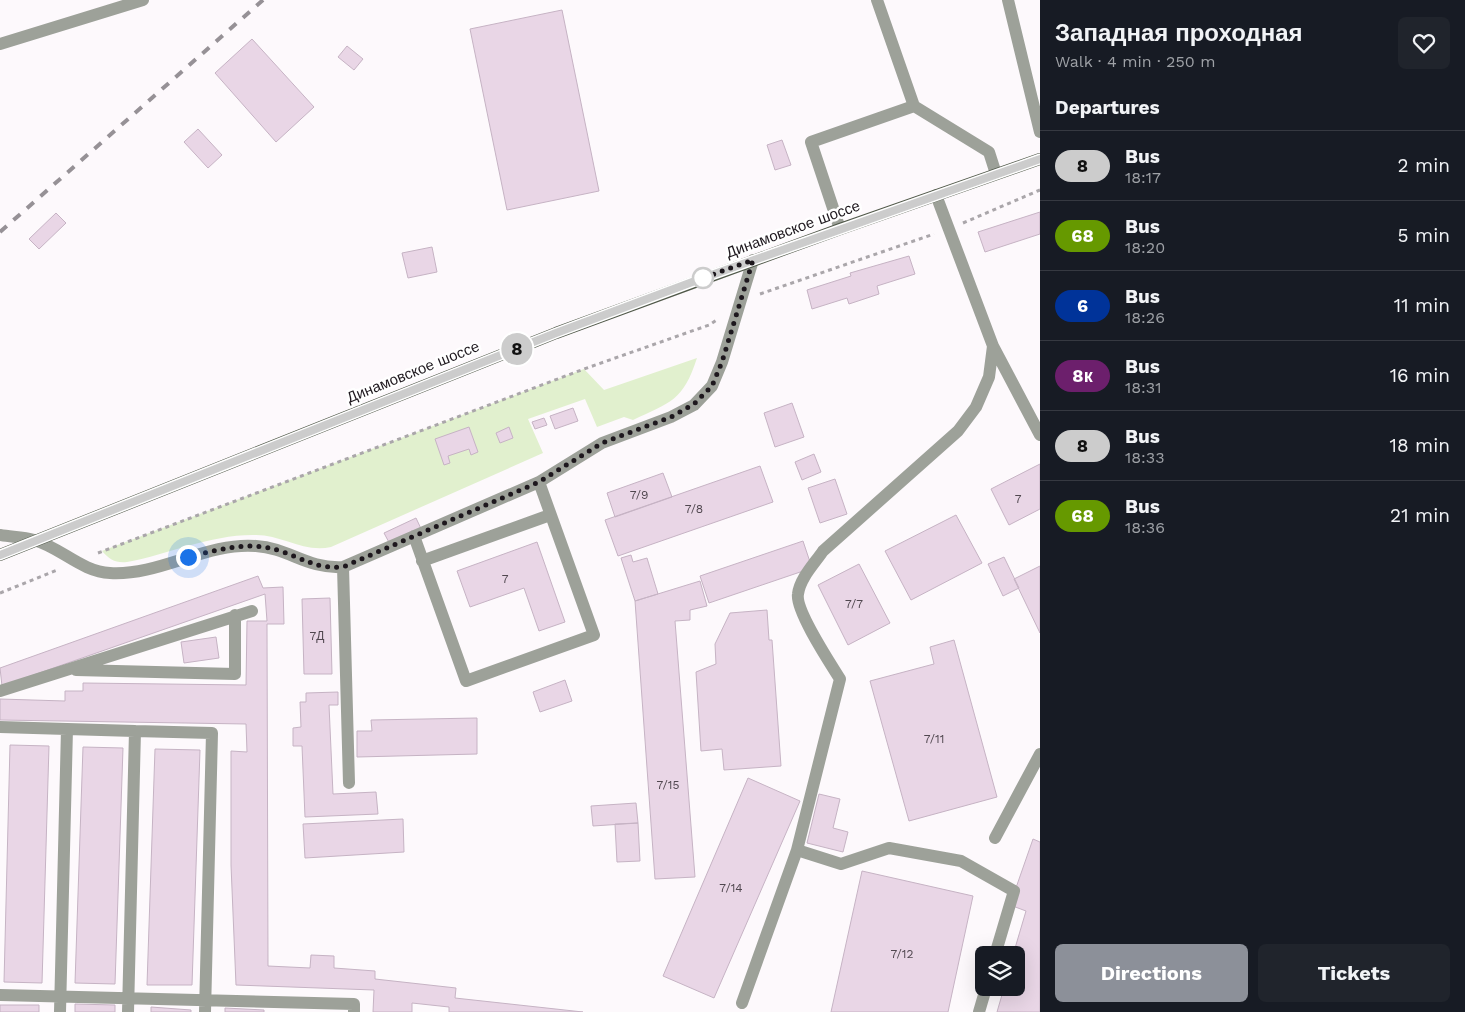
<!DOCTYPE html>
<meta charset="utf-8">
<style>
:root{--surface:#171b24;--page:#20242c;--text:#f1f3f6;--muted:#9ea1a6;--line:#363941;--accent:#8c9099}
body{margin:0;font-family:"Work Sans",sans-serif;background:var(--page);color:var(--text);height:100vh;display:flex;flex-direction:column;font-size:19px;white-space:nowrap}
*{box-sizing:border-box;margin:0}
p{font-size:16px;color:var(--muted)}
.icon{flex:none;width:28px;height:28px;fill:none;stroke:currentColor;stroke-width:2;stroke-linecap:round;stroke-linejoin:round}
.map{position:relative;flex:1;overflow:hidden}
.side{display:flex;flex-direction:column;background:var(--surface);width:425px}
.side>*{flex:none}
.badge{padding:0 10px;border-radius:16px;font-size:18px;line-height:32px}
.tools{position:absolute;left:975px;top:946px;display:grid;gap:10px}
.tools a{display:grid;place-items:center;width:50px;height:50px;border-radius:8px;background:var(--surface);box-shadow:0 5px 20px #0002;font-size:25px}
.you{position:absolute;width:25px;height:25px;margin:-12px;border:4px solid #fff;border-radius:50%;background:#1a73e8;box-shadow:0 0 0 8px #1a73e833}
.map>.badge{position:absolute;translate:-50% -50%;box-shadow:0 0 0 2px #fff}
h2{padding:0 15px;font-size:19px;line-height:45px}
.round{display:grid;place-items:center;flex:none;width:52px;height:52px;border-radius:8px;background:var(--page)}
.head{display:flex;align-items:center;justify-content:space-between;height:85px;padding:0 15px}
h1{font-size:24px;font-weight:700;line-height:38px}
.button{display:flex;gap:10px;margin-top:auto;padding:10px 15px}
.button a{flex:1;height:58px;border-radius:8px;background:var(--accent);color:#fff;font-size:20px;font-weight:700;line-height:58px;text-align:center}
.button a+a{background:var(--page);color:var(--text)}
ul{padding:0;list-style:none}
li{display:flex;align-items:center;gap:15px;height:70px;padding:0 15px;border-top:1px solid var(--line)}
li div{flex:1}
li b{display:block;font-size:19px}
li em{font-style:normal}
li .badge{min-width:55px;font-weight:700;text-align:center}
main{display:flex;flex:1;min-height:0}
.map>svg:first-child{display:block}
</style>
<main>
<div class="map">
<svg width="1040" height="1012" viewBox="0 0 1040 1012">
<rect width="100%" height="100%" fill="#fdf9fc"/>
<!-- green -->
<path fill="#e1f0ce" d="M697,358C683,401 671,402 633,420L624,417L597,427L585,399L528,419L543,453L331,547C304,553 282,535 256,535C211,534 170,554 127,562C115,563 110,560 102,551L584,369L604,390Z"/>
<!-- building -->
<path fill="#e9d6e6" stroke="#c6b3c4" d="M562,10L599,191L507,210L470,29Z
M252,39L314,107L276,142L215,73Z
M347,46L363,59L354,70L338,57Z
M198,129L222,155L208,168L184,142Z
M782,140L791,165L775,170L767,145Z
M1040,212V234L985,252L978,232Z
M56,213L66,223L39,249L29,239Z
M432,247L437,272L408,278L402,253Z
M909,256L915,274L877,286L879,294L849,304L847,298L812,309L807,290L851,276L850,273Z
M792,403L804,437L775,447L764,413Z
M573,408L578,421L555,429L550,416Z
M544,418L547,425L535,429L532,422Z
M469,427L478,452L471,455L469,449L448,456L450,463L444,465L435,439Z
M509,427L513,438L500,443L496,433Z
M814,454L821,472L802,480L795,462Z
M1040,464V509L1009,525L991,489Z
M760,466L773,502L618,556L605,520Z
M663,473L672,497L615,517L607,493Z
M835,479L847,514L820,523L808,488Z
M956,515L982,563L911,600L885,551Z
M416,518L424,535L393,550L384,533Z
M803,541L812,568L709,603L700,576Z
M537,542L565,622L539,631L524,588L470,607L457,571Z
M631,555L633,562L647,558L658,594L635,601L621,558Z
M1004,557L1019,588L1003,596L988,564Z
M859,564L890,623L848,645L818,585Z
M1040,566V633L1014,579Z
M258,576L263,588L283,587L284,624H267L268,966L310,968L311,955L334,956V968L375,971V979L456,988L455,998L583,1012H449V1007L412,1003V1012H373L374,990L236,985L231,865V751L247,752L246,724L0,720V699L65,701V691H83V683L246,685L247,621H267L265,594L2,686L0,668Z
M700,581L707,606L690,610V620L675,621L695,877L655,879L635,601Z
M330,598L332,674H304L302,599Z
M767,610L769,640H772L781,766L724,770L722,749L701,751L696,672L716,664L715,644L730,613Z
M216,637L219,658L184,663L181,642Z
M954,640L997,797L909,821L870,681L934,664L930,647Z
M565,680L572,701L540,712L533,692Z
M338,692V705H329L333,794L376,792L378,814L305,817L302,746H293V728L301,727L300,702H306V693Z
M477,718V754L357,757V731H372L371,720Z
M10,745L49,746L42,983L4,982Z
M83,747L123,748L115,984L75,983Z
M155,749L200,750L192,985H147Z
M748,778L800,801L714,998L663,976Z
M819,794L840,799L833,828L848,832L843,852L807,843Z
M636,803L638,823L593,826L591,806Z
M403,819L404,852L305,858L303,824Z
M638,823L640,861L617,862L615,824Z
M1033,839L1040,842V1012H997L1004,988H1016V955H1013L1026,911L1010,905Z
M862,871L973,896L948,1012H831Z
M75,1004L115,1005V1012H75Z
M0,1005H39V1012H0Z
M151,1007L191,1010V1012H151Z
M225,1008L264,1010V1012H225Z"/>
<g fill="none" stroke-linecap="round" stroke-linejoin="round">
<!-- path -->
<path stroke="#aaa6aa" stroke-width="3" stroke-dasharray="4 4" stroke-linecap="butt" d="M963,223L1040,190
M760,294L934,234
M98,553L584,369L709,325L718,319
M0,593L57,570"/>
<!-- minor -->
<path stroke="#9da199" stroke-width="12" d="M877,0L914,106
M1008,0L1040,132
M0,44L143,0
M840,229L811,142L914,106L989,152L996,174
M993,346L1040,435
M0,535C11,537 23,537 34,540C60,547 82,572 110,573C160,576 206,542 256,546C289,548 306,569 343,567L539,482L602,443L671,417L694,405L712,386L722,362L753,260
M414,536L466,681L594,635L539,482
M422,561L550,515
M343,567L349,783
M76,670L235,674V615
M0,691L252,611
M0,727L67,729L60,1012
M67,729L135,731
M995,838L1040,754
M797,850L841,864L889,848L961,861L1014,891L995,955
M0,995L354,1004V1012
M742,1003L797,850L840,679C830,663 795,610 798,594C800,578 815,563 823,551L958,431L976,407L989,377L993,346L936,195
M128,1012L135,731L212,733L205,1012
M979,1012L986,988"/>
<!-- major -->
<path stroke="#51594a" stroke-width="12" d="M0,555L556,333L840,229L1040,159"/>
<!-- rail -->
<path stroke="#969196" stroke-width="4" stroke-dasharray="9 9" stroke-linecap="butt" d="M0,232L263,0"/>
</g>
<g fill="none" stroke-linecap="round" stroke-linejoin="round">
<defs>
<path id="line" d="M0,555L556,333L703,278L1040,159"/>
</defs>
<!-- line casing -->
<use href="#line" stroke="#fff" stroke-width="11"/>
<!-- line -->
<use href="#line" stroke="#ccc" stroke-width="8"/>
<!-- walk -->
<path stroke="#1d171d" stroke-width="5" stroke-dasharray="0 9" d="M188,557C218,550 250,540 280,551C305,559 316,569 343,567L539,482L602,443L671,417L694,404L712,386L722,362L753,260L703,278"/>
</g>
<!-- markers -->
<circle fill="#fff" stroke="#ccc" stroke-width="2.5" cx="703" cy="278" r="10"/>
<g text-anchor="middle" stroke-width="5" stroke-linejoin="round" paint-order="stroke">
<!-- number labels -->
<g font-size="12" fill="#50474f">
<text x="639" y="499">7/9</text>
<text x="1018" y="503">7</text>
<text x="694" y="513">7/8</text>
<text x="505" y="583">7</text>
<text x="854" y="608">7/7</text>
<text x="317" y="640">7Д</text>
<text x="934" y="743">7/11</text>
<text x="668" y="789">7/15</text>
<text x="731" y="892">7/14</text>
<text x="902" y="958">7/12</text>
</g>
<!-- street labels -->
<g font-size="15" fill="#1d171d" stroke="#fff">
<text transform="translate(793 229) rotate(-20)" y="5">Динамовское шоссе</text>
<text transform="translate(413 372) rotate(-22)" y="5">Динамовское шоссе</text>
</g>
</g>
</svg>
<div class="tools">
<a><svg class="icon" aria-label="layers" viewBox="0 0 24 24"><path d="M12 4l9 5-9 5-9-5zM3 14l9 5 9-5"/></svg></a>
</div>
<div class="you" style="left:188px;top:557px"></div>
<b class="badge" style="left:517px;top:349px;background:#ccc;color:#111">8</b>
</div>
<section class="side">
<div class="head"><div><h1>Западная проходная</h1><p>Walk · 4 min · 250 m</p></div><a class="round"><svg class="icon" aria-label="heart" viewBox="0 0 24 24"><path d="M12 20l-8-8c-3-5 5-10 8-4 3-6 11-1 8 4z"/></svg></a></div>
<h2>Departures</h2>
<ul>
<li><span class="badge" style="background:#ccc;color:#111">8</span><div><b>Bus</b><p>18:17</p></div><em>2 min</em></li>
<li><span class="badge" style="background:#690;color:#fff">68</span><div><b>Bus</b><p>18:20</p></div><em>5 min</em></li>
<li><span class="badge" style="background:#039;color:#fff">6</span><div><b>Bus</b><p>18:26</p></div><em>11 min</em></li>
<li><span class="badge" style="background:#6c1f6c;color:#fff">8к</span><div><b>Bus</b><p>18:31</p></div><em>16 min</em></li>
<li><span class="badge" style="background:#ccc;color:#111">8</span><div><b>Bus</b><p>18:33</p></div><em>18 min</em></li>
<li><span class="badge" style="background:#690;color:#fff">68</span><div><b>Bus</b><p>18:36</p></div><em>21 min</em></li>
</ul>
<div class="button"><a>Directions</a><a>Tickets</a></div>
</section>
</main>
